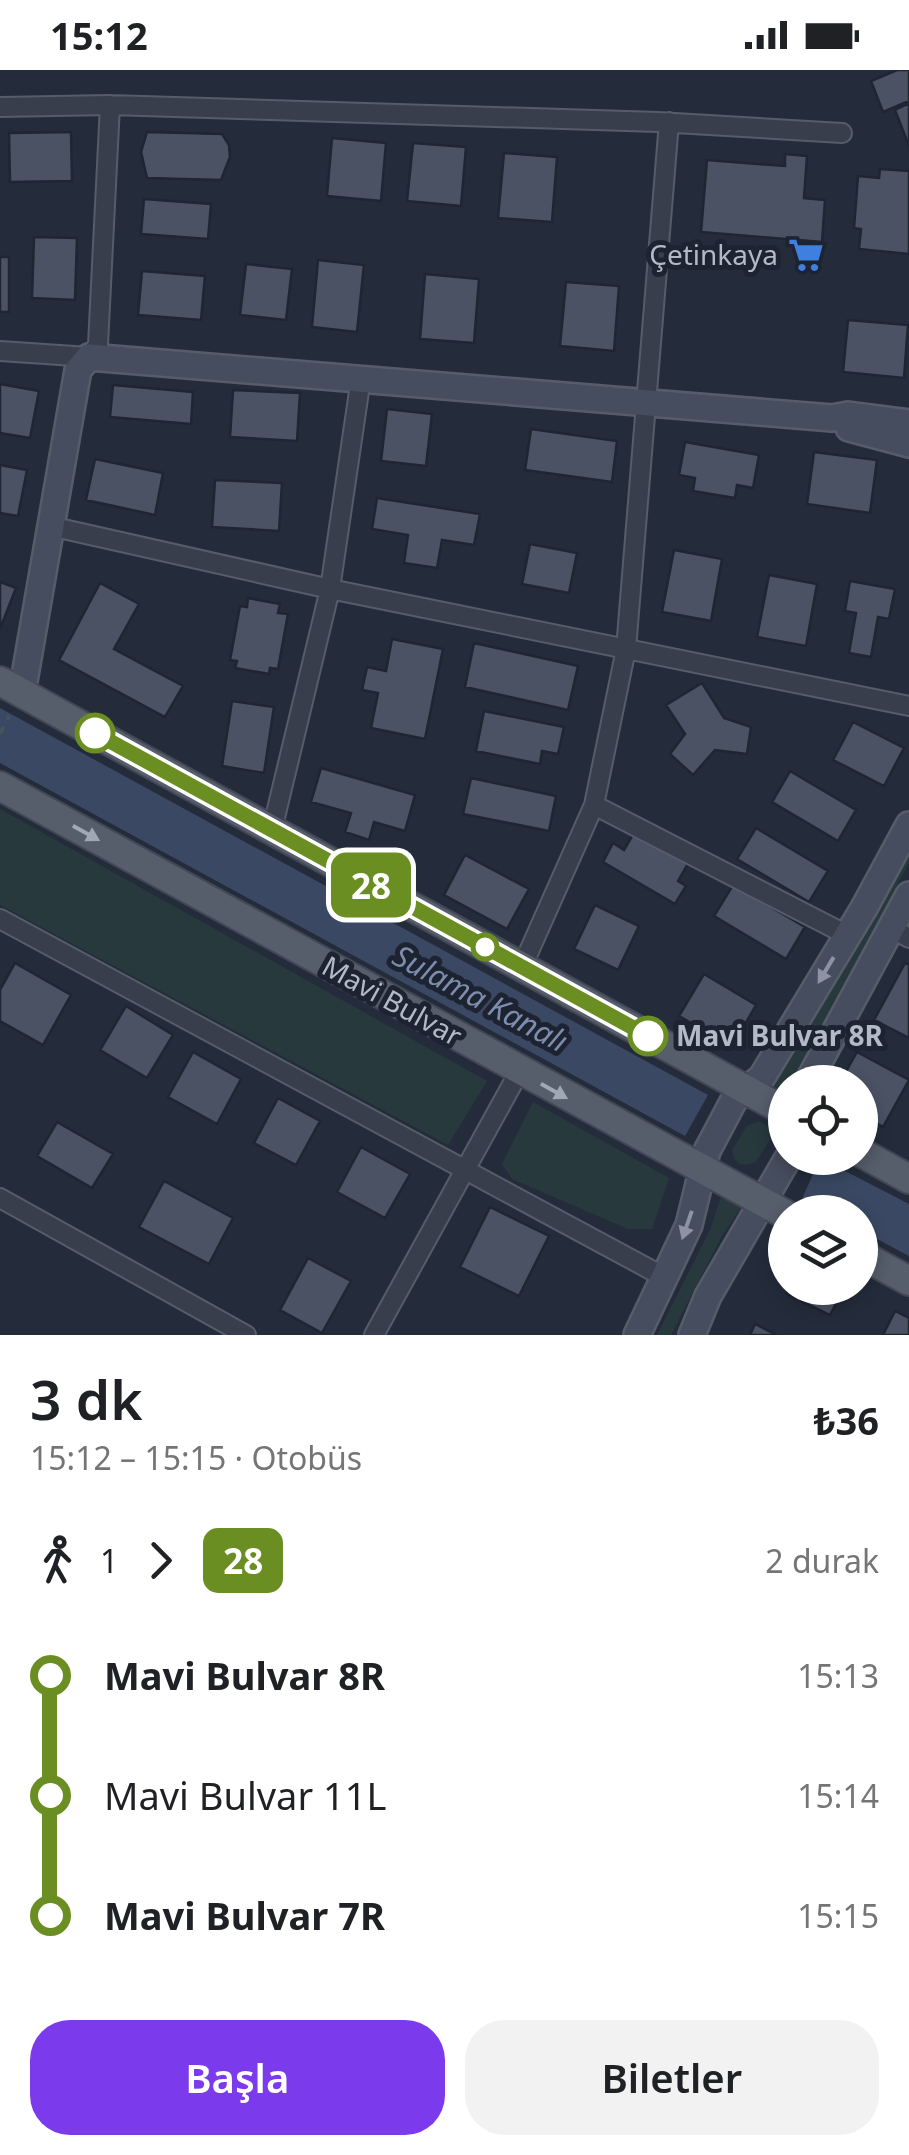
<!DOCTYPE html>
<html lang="tr">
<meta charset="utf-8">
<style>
:root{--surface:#fff;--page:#f2f2f2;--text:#202124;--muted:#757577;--accent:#7c3aed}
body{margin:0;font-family:"Noto Sans",sans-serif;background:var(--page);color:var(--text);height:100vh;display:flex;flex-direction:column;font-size:38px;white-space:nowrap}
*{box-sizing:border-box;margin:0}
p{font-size:32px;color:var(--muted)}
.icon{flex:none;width:55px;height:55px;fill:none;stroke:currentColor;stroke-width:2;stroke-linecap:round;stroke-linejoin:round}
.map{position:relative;height:1265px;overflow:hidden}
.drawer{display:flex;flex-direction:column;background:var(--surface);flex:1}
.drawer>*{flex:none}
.badge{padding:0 20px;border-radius:15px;font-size:35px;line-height:65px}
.tools{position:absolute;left:768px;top:995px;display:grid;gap:20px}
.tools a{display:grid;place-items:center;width:110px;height:110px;border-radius:50%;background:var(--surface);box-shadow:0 5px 15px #0003;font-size:50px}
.map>.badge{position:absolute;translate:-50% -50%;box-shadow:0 0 0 5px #fff}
.legs{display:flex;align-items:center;gap:15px;height:110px;padding:0 30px;font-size:32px}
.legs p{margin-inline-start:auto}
.headline{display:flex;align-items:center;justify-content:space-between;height:170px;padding:0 30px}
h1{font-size:55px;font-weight:600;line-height:75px}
.primary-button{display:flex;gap:20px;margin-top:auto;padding:20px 30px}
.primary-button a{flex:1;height:115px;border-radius:40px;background:var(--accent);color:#fff;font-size:40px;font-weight:600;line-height:115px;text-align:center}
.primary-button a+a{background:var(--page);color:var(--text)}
ul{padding:0 30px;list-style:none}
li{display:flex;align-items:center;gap:35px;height:120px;font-size:38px}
li i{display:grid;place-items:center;width:15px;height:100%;margin:0 12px;background:currentColor}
li i::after{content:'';width:25px;height:25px;margin:-12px;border:8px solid;border-radius:50%;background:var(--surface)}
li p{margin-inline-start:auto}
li:first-child i{background:linear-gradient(#0000 50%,currentColor 0)}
li:last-child i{background:linear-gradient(currentColor 50%,#0000 0)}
.status{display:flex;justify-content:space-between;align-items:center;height:70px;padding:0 50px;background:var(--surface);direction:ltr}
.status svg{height:28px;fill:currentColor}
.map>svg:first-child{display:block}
</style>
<div class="status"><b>15:12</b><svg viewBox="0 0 49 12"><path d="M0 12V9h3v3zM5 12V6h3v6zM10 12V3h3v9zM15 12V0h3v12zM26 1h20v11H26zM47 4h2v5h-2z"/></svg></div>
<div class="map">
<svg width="909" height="1265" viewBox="0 0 909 1265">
<rect width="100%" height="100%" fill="#242c3b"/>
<!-- green -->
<path fill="#27393d" d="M0,739L487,1011L448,1075L0,835Z
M909,780V793L792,1012H785V1023L771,1015Z
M533,1032L669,1108L652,1159H628L512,1109L502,1094Z
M759,1051L769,1058L770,1070L755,1093L741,1095L734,1089L732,1080L747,1056Z
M721,1127L742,1136L722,1166L671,1265H657L710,1160Z"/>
<!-- water -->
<path fill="#3a4863" d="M0,638L708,1025L685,1066L0,693Z
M820,1088L909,1134V1186L860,1160V1142H827L802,1129Z"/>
<!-- building -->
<path fill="#4a5264" stroke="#1f2532" stroke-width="2.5" d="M897,0H909V31L883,42L871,11Z
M909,33V76L895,40Z
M71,62L72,111L10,112L9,63Z
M147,62L222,64L229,75L230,87L221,110L147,108L141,82Z
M332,68L386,73L381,131L327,126Z
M413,73L466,77L461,136L407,131Z
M504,83L557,87L552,152L498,148Z
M785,84L807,86L804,128L825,130L822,172L701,162L707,90L785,96Z
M880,99L909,101V184L859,179L861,159L854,158L858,106L879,108Z
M144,129L211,134L208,169L141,164Z
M34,167L77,168L75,230L32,228Z
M0,187H9V242H0Z
M318,190L364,195L357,262L312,257Z
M246,194L292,199L286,250L240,245Z
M142,201L205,206L201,250L138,245Z
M425,204L479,209L474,273L420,269Z
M566,212L619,216L614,281L560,276Z
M848,250L908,255L904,308L843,302Z
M0,314L39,321L30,368L0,363Z
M113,315L193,322L191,354L110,347Z
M233,320L300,323L297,371L230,367Z
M387,339L432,344L426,396L381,391Z
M531,359L617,371L612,412L525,400Z
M685,372L759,385L753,418L737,415L735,428L693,421L695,408L679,405Z
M814,382L877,390L870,443L807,434Z
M95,389L163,403L155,445L86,430Z
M0,395L27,400L18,446L0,443Z
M215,410L282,413L279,461L212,457Z
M377,428L480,444L474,475L442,470L437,498L404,493L408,465L372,459Z
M530,474L577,483L569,523L522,514Z
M674,480L722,489L711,551L662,542Z
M769,505L817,514L806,576L757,567Z
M850,511L895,519L889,549L878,547L871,587L849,583L856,543L845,541Z
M0,512L16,518L0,559Z
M100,513L139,534L114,579L183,616L165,647L59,590Z
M248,528L280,534L278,543L288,544L278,599L270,598L269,604L235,598L237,591L230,590L240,536L247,537Z
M392,569L443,579L425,669L371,658L378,623L362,620L367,597L386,601Z
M474,573L578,596L568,640L465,617Z
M702,613L724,648L751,657L747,684L715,680L693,705L670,684L685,664L666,635Z
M232,631L274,637L264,703L222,696Z
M484,641L564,657L558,684L542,681L540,694L476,681Z
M853,652L904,678L884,716L833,690Z
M321,698L415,725L405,761L374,752L369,770L345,762L351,743L311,732Z
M790,701L856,740L838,771L772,732Z
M471,708L556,726L549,761L463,744Z
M756,758L828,801L809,832L737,789Z
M635,761L689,792L678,811L686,816L675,834L603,792L613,773L624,780Z
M465,785L529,819L507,859L444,825Z
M733,815L805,857L786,889L714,846Z
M595,835L639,856L618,900L574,879Z
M15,893L71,925L43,975L0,951V920Z
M905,893L909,895V968L874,950Z
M704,904L756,935L732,977L679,946Z
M126,936L173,965L147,1008L100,980Z
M193,982L241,1009L217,1054L168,1027Z
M857,982L909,1010L883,1057L860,1044V1012H840Z
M278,1028L320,1051L296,1095L254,1073Z
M57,1052L113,1084L92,1118L37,1086Z
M361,1077L410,1104L385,1148L337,1122Z
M164,1111L233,1148L209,1194L139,1157Z
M490,1137L549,1166L519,1226L460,1197Z
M308,1188L351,1211L322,1263L280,1240Z
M790,1218H844L830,1245L787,1224Z
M895,1241L909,1248V1265H883Z
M755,1254L777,1265H750Z"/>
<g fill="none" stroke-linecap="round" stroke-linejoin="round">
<defs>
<path id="street" d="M0,37L110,35L658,52L842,63
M0,281L89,287L98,275L110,35
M50,456L330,519L909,636
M594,735L847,865
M272,760L330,519L361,308
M0,849L664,1207
M891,858L909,868
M522,897L594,735L626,579L669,52
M0,1128L246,1265
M374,1265L519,1002"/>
<path id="secondary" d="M849,358L909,374
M22,623L78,300L89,287L832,348L848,345L909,353
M808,1012L909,825
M637,1265L689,1155L707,1081L734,1030L762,1007L864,838L909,755
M692,1265L708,1226L788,1088"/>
<path id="primary" d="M0,611L785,1041
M0,716L785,1144
M860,1082L909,1109
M860,1184L909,1211"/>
</defs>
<!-- street casing -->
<use href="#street" stroke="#565c69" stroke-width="22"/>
<!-- secondary casing -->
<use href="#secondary" stroke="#565c69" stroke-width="30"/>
<!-- primary casing -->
<use href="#primary" stroke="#414754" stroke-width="32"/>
<!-- path -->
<path stroke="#445559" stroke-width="4" stroke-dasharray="8 8" stroke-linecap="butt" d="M0,664L9,646"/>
<!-- street -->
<use href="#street" stroke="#383e4b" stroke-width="18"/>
<!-- secondary -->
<use href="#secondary" stroke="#464d5e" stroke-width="25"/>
<!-- primary -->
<use href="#primary" stroke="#565d6b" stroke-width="28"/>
</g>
<!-- one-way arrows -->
<defs><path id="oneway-solid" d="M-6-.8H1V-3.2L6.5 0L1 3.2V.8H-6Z" transform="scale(2.5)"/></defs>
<g fill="#a0a7b5">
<use href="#oneway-solid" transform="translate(86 763) rotate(29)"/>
<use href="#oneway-solid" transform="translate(554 1021) rotate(29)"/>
</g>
<g fill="#8d93a2">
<use href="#oneway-solid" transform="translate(826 900) rotate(121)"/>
<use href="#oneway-solid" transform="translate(687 1155) rotate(109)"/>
</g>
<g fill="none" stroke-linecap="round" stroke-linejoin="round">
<defs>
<path id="line-1" d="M95,663L648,966"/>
</defs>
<!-- line-1 casing -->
<use href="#line-1" stroke="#fff" stroke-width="22"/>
<!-- line-1 -->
<use href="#line-1" stroke="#6b8e23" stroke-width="15"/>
</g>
<!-- icons -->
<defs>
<symbol id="supermarket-bare" viewBox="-9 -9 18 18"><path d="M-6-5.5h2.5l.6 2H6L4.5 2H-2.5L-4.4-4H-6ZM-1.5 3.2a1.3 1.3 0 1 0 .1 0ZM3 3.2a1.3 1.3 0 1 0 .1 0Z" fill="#3f7fe0" stroke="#1d2330" stroke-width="2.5" paint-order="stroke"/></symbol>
</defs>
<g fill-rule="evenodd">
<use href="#supermarket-bare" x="781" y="160" width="50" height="50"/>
</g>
<!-- markers -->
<g fill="#fff" stroke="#6b8e23" stroke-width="5">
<circle cx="95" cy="663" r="18"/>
<circle cx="485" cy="877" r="12"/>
<circle cx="648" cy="966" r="18"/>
</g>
<g text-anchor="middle" stroke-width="10" stroke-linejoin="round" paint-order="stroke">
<!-- poi labels -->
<g font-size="28" fill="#b3b9c7" stroke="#1d2330" text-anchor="end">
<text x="778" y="195">Çetinkaya</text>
</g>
<!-- street labels -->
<g font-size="28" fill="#b3b9c7" stroke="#1d2330">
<text transform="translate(392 931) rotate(29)" y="10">Mavi Bulvar</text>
</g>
<!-- stop labels -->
<g font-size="28" font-weight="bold" fill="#b3b9c7" stroke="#1d2330" text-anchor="start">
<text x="676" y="976">Mavi Bulvar 8R</text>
</g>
<!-- water labels -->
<g font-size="30" font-style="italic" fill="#7c8dad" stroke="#1d2330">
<text transform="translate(480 929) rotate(28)" y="10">Sulama Kanalı</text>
</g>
</g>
</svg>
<div class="tools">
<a><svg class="icon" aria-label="locate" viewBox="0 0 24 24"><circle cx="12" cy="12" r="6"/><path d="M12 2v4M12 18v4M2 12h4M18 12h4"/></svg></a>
<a><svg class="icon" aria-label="layers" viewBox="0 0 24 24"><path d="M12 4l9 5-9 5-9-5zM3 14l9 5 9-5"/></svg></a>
</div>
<b class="badge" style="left:371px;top:815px;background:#6b8e23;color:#fff">28</b>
</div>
<section class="drawer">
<div class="headline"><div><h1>3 dk</h1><p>15:12 – 15:15 · Otobüs</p></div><b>₺36</b></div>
<div class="legs"><svg class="icon" aria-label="walk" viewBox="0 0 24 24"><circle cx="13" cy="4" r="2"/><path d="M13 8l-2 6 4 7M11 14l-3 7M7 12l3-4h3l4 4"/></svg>1<svg class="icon" aria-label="forward" viewBox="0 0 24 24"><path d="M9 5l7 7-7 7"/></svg><b class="badge" style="background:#6b8e23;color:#fff">28</b><p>2 durak</p></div>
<ul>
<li><i style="color:#6b8e23"></i><b>Mavi Bulvar 8R</b><p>15:13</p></li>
<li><i style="color:#6b8e23"></i><span>Mavi Bulvar 11L</span><p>15:14</p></li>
<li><i style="color:#6b8e23"></i><b>Mavi Bulvar 7R</b><p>15:15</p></li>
</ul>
<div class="primary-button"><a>Başla</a><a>Biletler</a></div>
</section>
